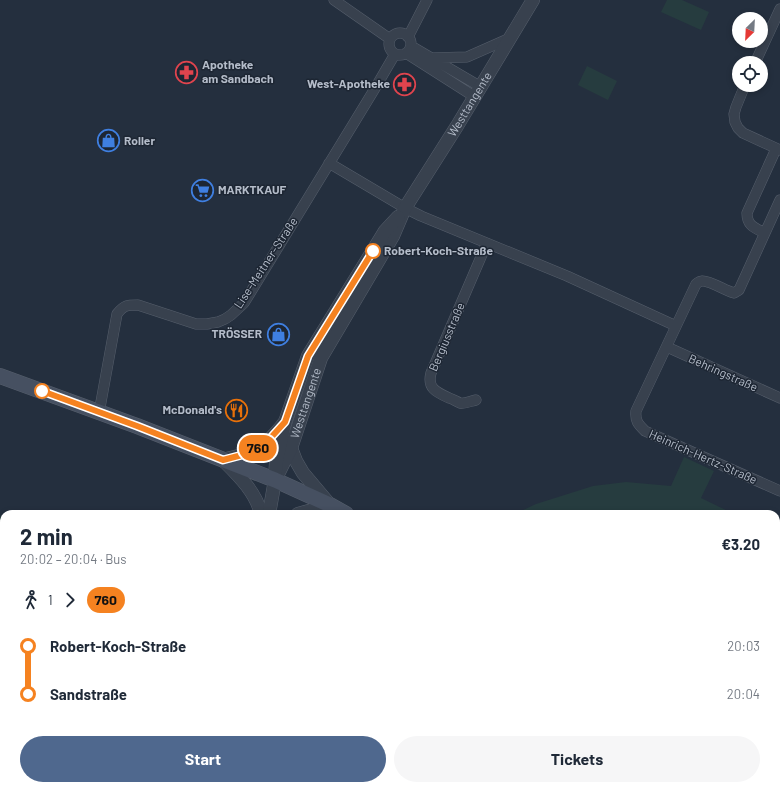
<!DOCTYPE html>
<meta charset="utf-8">
<style>
:root{--surface:#fff;--page:#f6f6f7;--text:#1f2937;--muted:#747a83;--accent:#4f688e}
body{margin:0;font-family:Barlow,sans-serif;background:var(--page);color:var(--text);height:100vh;display:flex;flex-direction:column;font-size:15px;white-space:nowrap}
*{box-sizing:border-box;margin:0}
p{font-size:13px;color:var(--muted)}
.icon{flex:none;width:22px;height:22px;fill:none;stroke:currentColor;stroke-width:2;stroke-linecap:round;stroke-linejoin:round}
.map{position:relative;flex:1;overflow:hidden}
.sheet{position:absolute;left:0px;top:510px;width:780px;height:280px;display:flex;flex-direction:column;background:var(--surface);border-radius:12px 12px 0 0;box-shadow:0 2px 6px #0003}
.sheet>*{flex:none}
.badge{padding:0 8px;border-radius:13px;font-size:14px;line-height:26px}
.needle{width:26px;rotate:204deg}
.fabs{position:absolute;left:732px;top:12px;display:grid;gap:8px}
.fabs a{display:grid;place-items:center;width:36px;height:36px;border-radius:50%;background:var(--surface);box-shadow:0 2px 6px #0003;font-size:20px}
.map>.badge{position:absolute;translate:-50% -50%;box-shadow:0 0 0 2px #fff}
.legs{display:flex;align-items:center;gap:6px;height:44px;padding:0 20px;font-size:13px}
.legs p{margin-inline-start:auto}
.overview{display:flex;align-items:center;justify-content:space-between;height:68px;padding:0 20px}
h1{font-size:22px;font-weight:700;line-height:30px}
.primary-button{display:flex;gap:8px;margin-top:auto;padding:8px 20px}
.primary-button a{flex:1;height:46px;border-radius:24px;background:var(--accent);color:#fff;font-size:16px;font-weight:700;line-height:46px;text-align:center}
.primary-button a+a{background:var(--page);color:var(--text)}
ul{padding:0 20px;list-style:none}
li{display:flex;align-items:center;gap:14px;height:48px;font-size:15px}
li i{display:grid;place-items:center;width:6px;height:100%;margin:0 5px;background:currentColor}
li i::after{content:'';width:10px;height:10px;margin:-5px;border:3px solid;border-radius:50%;background:var(--surface)}
li p{margin-inline-start:auto}
li:first-child i{background:linear-gradient(#0000 50%,currentColor 0)}
li:last-child i{background:linear-gradient(currentColor 50%,#0000 0)}
.map>svg:first-child{display:block}
</style>
<div class="map">
<svg width="780" height="790" viewBox="0 0 780 790">
<rect width="100%" height="100%" fill="#242f3e"/>
<!-- green -->
<path fill="#263c3f" d="M667,0H682L709,12L701,30L661,12Z
M587,66L617,81L608,100L578,85Z
M684,457L714,471L701,498L734,514H515L536,504L593,486L626,482L671,486Z
M0,516L4,517V551L0,550Z
M776,540L780,543V746L776,752Z
M171,786H500L504,790H169Z
M691,786H751L749,790H695Z"/>
<!-- water -->
<path fill="#394c67" d="M0,553L4,554V637L0,638Z"/>
<g fill="none" stroke-linecap="round" stroke-linejoin="round">
<!-- stream -->
<path stroke="#394c67" stroke-width="3" d="M0,524L4,525
M483,786L487,790"/>
<defs>
<path id="minor" d="M334,0L390,39
M389 44a11 11 0 1 1 22 0a11 11 0 1 1-22 0Z
M408,37L427,0
M411,46L481,87
M406,53L475,97
M431,58L467,57L510,38
M755,63L780,9
M745,85L736,107L734,114L735,122L738,128L743,133L780,150
M329,163L405,208L421,216L567,276L676,326
M780,200L739,290L734,293C726,291 709,280 702,281C699,281 699,282 696,284L636,411C635,421 638,424 645,431L780,491
M765,233C755,228 747,226 747,213L776,149
M667,347L780,398
M476,400C471,401 465,404 460,403C457,402 453,399 449,398C436,392 427,388 431,373L487,243
M99,413L117,314C124,305 127,305 138,305L196,324H207L218,322L225,319L231,315L244,303L374,90L395,54"/>
<g id="tertiary">
<path d="M291,448L296,461L303,473L330,505L298,514"/>
<path id="s1" d="M275,480L291,448L321,358L393,236L405,208L457,126L533,0"/>
<path d="M261,514C256,492 238,475 223,460C238,456 255,453 267,442C273,436 279,430 284,423"/>
<path d="M269,514L275,480L276,463L285,422L308,356L385,231L398,217"/>
<path d="M161,790L163,786"/>
</g>
<path id="secondary" d="M0,376L137,426L275,480L330,505L346,514
M677,786L682,790"/>
</defs>
<!-- minor casing -->
<use href="#minor" stroke="#565f6c" stroke-width="11"/>
<!-- tertiary casing -->
<use href="#tertiary" stroke="#565f6c" stroke-width="14"/>
<!-- secondary casing -->
<use href="#secondary" stroke="#565f6c" stroke-width="16"/>
<!-- minor -->
<use href="#minor" stroke="#38414e" stroke-width="10"/>
<!-- tertiary -->
<use href="#tertiary" stroke="#38414e" stroke-width="13"/>
<!-- secondary -->
<use href="#secondary" stroke="#465061" stroke-width="15"/>
</g>
<g fill="none" stroke-linecap="round" stroke-linejoin="round">
<defs>
<path id="line-1" d="M42,391L137,426L223,460L242,455L258,449L266,443L285,422L308,356L373,251"/>
</defs>
<!-- line-1 casing -->
<use href="#line-1" stroke="#fff" stroke-width="9"/>
<!-- line-1 -->
<use href="#line-1" stroke="#f58220" stroke-width="6"/>
</g>
<!-- icons -->
<defs>
<symbol id="pharmacy-ring" viewBox="-11 -11 22 22"><circle r="9.5" fill="#1d2633" stroke="#e0444e" stroke-width="1.5"/><path d="M-2-6h4v4h4v4h-4v4h-4v-4h-4v-4h4Z" fill="#e0444e"/></symbol>
<symbol id="shop-ring" viewBox="-11 -11 22 22"><circle r="9.5" fill="#1d2633" stroke="#3f7fe0" stroke-width="1.5"/><path d="M-5-2.5h2.3a2.7 3.5 0 0 1 5.4 0H5L5.5 6h-11ZM-1.5-2.5h3a1.5 2.3 0 0 0-3 0Z" fill="#3f7fe0"/></symbol>
<symbol id="supermarket-ring" viewBox="-11 -11 22 22"><circle r="9.5" fill="#1d2633" stroke="#3f7fe0" stroke-width="1.5"/><path d="M-6-5.5h2.5l.6 2H6L4.5 2H-2.5L-4.4-4H-6ZM-1.5 3.2a1.3 1.3 0 1 0 .1 0ZM3 3.2a1.3 1.3 0 1 0 .1 0Z" fill="#3f7fe0"/></symbol>
<symbol id="restaurant-ring" viewBox="-11 -11 22 22"><circle r="9.5" fill="#1d2633" stroke="#e8710a" stroke-width="1.5"/><path d="M-5-6h1v4h1v-4h1v4h1v-4h1v5L-1.5 .5V6h-2V.5L-5-1ZM5-6V6H3V1.5H1.5Q1.5-4 5-6Z" fill="#e8710a"/></symbol>
</defs>
<g fill-rule="evenodd">
<use href="#pharmacy-ring" x="174" y="60" width="25" height="25"/>
<use href="#pharmacy-ring" x="392" y="72" width="25" height="25"/>
<use href="#shop-ring" x="96" y="128" width="25" height="25"/>
<use href="#supermarket-ring" x="190" y="178" width="25" height="25"/>
<use href="#shop-ring" x="266" y="322" width="25" height="25"/>
<use href="#restaurant-ring" x="224" y="398" width="25" height="25"/>
</g>
<!-- markers -->
<g fill="#fff" stroke="#f58220" stroke-width="2">
<circle cx="373" cy="251" r="7"/>
<circle cx="42" cy="391" r="7"/>
</g>
<g text-anchor="middle" stroke-width="3" stroke-linejoin="round" paint-order="stroke">
<!-- poi labels -->
<g font-size="12" font-weight="bold" fill="#b4bcc9" stroke="#1d2633" text-anchor="start">
<text x="202" y="69">Apotheke<tspan x="202" dy="14">am Sandbach</tspan></text>
<text x="390" y="88" text-anchor="end">West-Apotheke</text>
<text x="124" y="145">Roller</text>
<text x="218" y="194">MARKTKAUF</text>
<text x="262" y="338" text-anchor="end">TRÖSSER</text>
<text x="222" y="414" text-anchor="end">McDonald's</text>
</g>
<!-- street labels -->
<g font-size="12" fill="#b4bcc9" stroke="#1d2633">
<text dy="4" stroke="none"><textPath href="#s1" startOffset="425">Westtangente</textPath></text>
<text transform="translate(266 263) rotate(-57)" y="4">Lise-Meitner-Straße</text>
<text transform="translate(447 337) rotate(-67)" y="4">Bergiusstraße</text>
<text transform="translate(723 373) rotate(24)" y="4">Behringstraße</text>
<text dy="4" stroke="none"><textPath href="#s1" startOffset="83">Westtangente</textPath></text>
<text transform="translate(703 457) rotate(24)" y="4">Heinrich-Hertz-Straße</text>
</g>
<!-- stop labels -->
<g font-size="12" font-weight="bold" fill="#b4bcc9" stroke="#1d2633" text-anchor="start">
<text x="384" y="255">Robert-Koch-Straße</text>
</g>
</g>
</svg>
<div class="fabs">
<a><svg class="needle" viewBox="-14 -14 28 28"><path d="M0-13l5 13h-10z" fill="#e53935"/><path d="M0 13l5-13h-10z" fill="#747a83"/></svg></a>
<a><svg class="icon" aria-label="locate" viewBox="0 0 24 24"><circle cx="12" cy="12" r="6"/><path d="M12 2v4M12 18v4M2 12h4M18 12h4"/></svg></a>
</div>
<b class="badge" style="left:258px;top:448px;background:#f58220;color:#111">760</b>
<section class="sheet">
<div class="overview"><div><h1>2 min</h1><p>20:02 – 20:04 · Bus</p></div><b>€3.20</b></div>
<div class="legs"><svg class="icon" aria-label="walk" viewBox="0 0 24 24"><circle cx="13" cy="4" r="2"/><path d="M13 8l-2 6 4 7M11 14l-3 7M7 12l3-4h3l4 4"/></svg>1<svg class="icon" aria-label="forward" viewBox="0 0 24 24"><path d="M9 5l7 7-7 7"/></svg><b class="badge" style="background:#f58220;color:#111">760</b></div>
<ul>
<li><i style="color:#f58220"></i><b>Robert-Koch-Straße</b><p>20:03</p></li>
<li><i style="color:#f58220"></i><b>Sandstraße</b><p>20:04</p></li>
</ul>
<div class="primary-button"><a>Start</a><a>Tickets</a></div>
</section>
</div>
